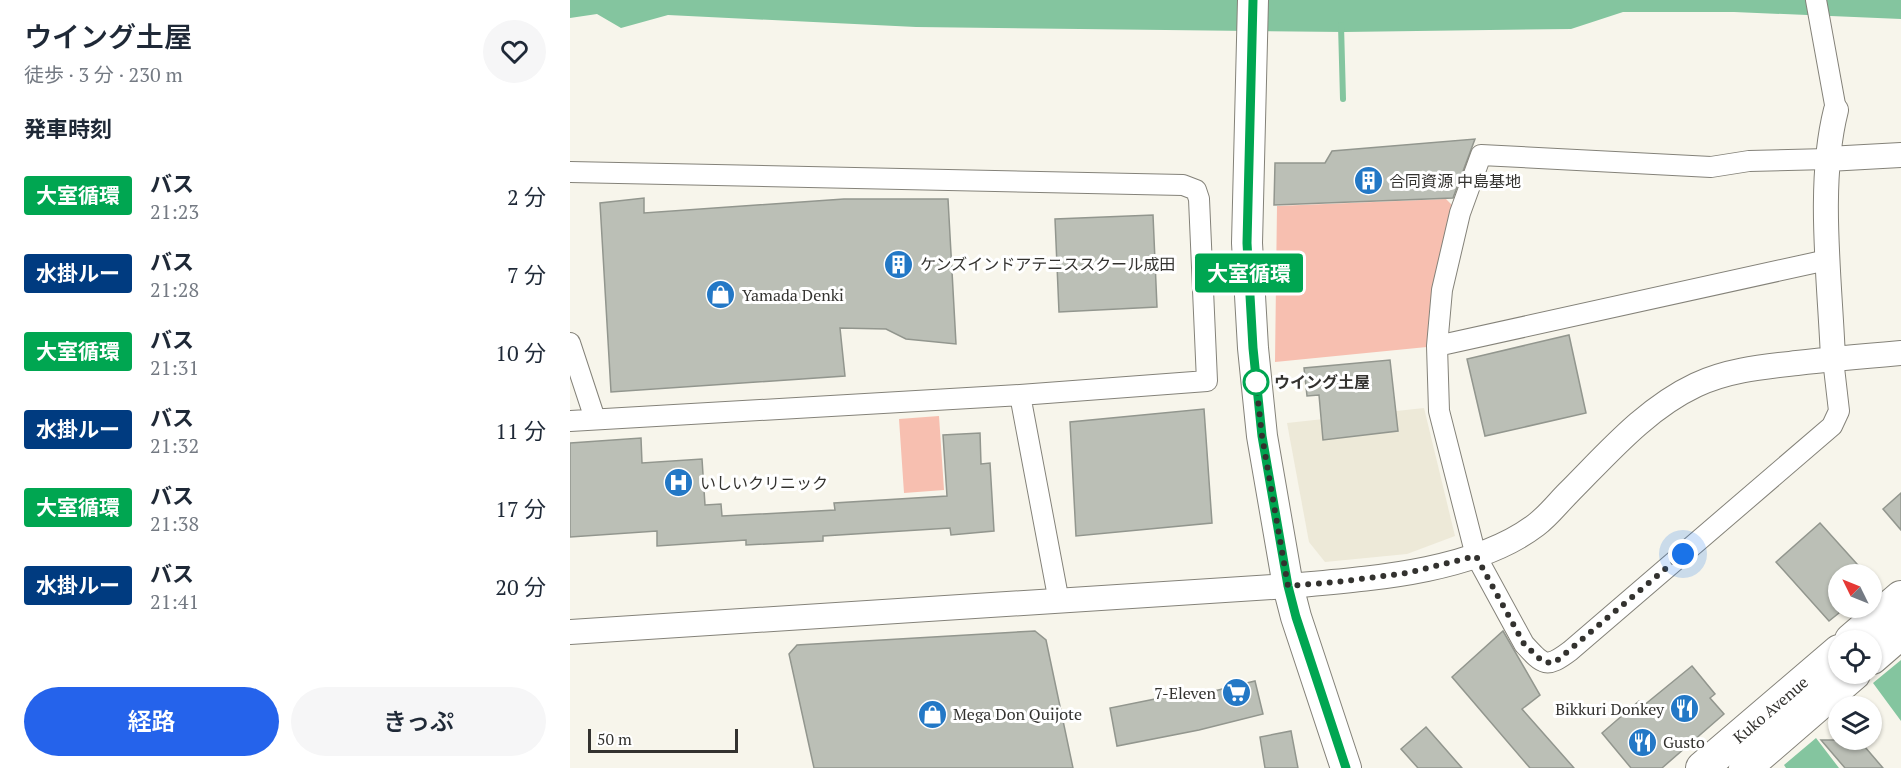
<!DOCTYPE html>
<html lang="ja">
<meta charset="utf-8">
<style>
:root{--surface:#fff;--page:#f6f6f7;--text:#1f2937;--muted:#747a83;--accent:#2563eb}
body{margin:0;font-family:"PT Serif","Noto Sans JP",serif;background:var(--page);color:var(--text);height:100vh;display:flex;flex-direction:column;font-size:22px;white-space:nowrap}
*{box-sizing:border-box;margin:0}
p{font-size:20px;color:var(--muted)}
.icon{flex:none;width:33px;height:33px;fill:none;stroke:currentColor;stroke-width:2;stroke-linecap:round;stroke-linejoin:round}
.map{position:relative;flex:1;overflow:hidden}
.drawer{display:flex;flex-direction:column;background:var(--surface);width:570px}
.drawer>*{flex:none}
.badge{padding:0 12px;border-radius:4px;font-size:21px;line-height:39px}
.needle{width:39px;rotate:313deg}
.tools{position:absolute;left:1258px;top:564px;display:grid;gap:12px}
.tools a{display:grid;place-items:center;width:54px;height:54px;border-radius:50%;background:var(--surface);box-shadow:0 2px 4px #0004;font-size:30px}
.scale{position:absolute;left:18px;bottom:15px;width:150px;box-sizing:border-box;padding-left:6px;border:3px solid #33322f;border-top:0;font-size:16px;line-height:21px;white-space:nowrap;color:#33322f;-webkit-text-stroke:4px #fff;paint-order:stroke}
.you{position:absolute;width:30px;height:30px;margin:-15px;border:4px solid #fff;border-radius:50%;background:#1a73e8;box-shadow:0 0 0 9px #1a73e833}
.map>.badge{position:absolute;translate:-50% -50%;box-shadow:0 0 0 3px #fff}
h2{padding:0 24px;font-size:22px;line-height:54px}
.round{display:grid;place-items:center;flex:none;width:63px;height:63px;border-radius:32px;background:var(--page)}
.summary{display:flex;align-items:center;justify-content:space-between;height:102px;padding:0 24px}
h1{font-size:28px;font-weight:600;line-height:45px}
.primary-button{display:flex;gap:12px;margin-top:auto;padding:12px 24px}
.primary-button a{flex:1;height:69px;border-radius:36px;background:var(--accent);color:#fff;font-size:24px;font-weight:600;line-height:69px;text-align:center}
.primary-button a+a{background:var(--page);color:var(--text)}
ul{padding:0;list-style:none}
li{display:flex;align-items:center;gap:18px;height:78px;padding:0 24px}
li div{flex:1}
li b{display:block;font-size:22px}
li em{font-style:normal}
li .badge{min-width:66px;font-weight:700;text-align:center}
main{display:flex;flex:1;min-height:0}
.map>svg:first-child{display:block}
</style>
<main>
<section class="drawer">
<div class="summary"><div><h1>ウイング土屋</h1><p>徒歩 · 3 分 · 230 m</p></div><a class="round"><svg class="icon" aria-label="heart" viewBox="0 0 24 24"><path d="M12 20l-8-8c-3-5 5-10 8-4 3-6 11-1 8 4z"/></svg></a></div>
<h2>発車時刻</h2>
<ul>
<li><span class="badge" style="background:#00a651;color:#fff">大室循環</span><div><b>バス</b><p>21:23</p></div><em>2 分</em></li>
<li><span class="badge" style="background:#003b80;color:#fff">水掛ルー</span><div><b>バス</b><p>21:28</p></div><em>7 分</em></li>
<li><span class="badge" style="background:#00a651;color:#fff">大室循環</span><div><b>バス</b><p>21:31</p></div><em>10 分</em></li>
<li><span class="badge" style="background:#003b80;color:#fff">水掛ルー</span><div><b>バス</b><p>21:32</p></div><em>11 分</em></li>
<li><span class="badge" style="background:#00a651;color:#fff">大室循環</span><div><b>バス</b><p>21:38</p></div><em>17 分</em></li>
<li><span class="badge" style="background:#003b80;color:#fff">水掛ルー</span><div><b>バス</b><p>21:41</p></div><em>20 分</em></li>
</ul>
<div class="primary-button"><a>経路</a><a>きっぷ</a></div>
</section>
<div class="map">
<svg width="1331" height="768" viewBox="0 0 1331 768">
<rect width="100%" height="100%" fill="#f7f5eb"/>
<!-- built -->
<path fill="#ede9d8" d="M854,408L885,536L837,554L755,562L739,542L717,423Z"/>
<!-- green -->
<path fill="#f7bfb0" d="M876,199L890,213L867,346L705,362L707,206Z
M369,416L374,490L334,493L329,419Z"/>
<!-- water -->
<path fill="#84c59f" d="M0,0H1331V19L1164,12H1053L1001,29L774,32L346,27L98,15L51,28L27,14L0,18Z
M1331,660V721L1303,683Z
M1246,738L1269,768H1216L1214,765Z"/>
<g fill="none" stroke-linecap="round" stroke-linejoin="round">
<!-- stream -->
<path stroke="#84c59f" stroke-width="6" d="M771,25L773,99"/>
</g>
<!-- building -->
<path fill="#bbbfb6" stroke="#92968e" stroke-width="1.5" d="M905,139L883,198L704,205L705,163H755L762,151Z
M74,198V213L274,199H378L386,344L336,339L316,329L270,328L275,376L41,392L30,203Z
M583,215L587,307L489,312L485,219Z
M999,335L1016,413L915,436L897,359Z
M820,360L828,431L753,440L749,395L737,396L734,368Z
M634,409L642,523L506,536L500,422Z
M410,433L411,464L420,463L424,531L381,535L380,528L253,536V541L176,545V540L87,546V531L0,537V443L71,438L72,463L132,459L135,505L151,504L152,516L265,510L264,503L377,496L373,435Z
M1331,493V530L1313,509Z
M1250,523L1296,574H1269V613L1259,621L1206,562Z
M465,631L476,640L503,768H244L219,654L227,645Z
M933,631L970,695L952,709L1004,768H960L882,677Z
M1122,666L1145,694L1140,698L1154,714L1092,768H1061L1032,733L1069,701L1073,706Z
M685,681L693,714L629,730L547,746L540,708L615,693L616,698Z
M856,727L892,768H848L831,749Z
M721,731L728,768H695L690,737Z
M1251,740H1289L1313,768H1275Z"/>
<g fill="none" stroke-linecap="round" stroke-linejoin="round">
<defs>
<path id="minor" d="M1246,0L1266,110
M1258,159L1179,161L1141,167L911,155L890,213L872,290L867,346L869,411L906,556L954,644C973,665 976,669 1000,651L1262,426L1269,411L1263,359
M0,172L613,185L626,190L629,199L637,381L450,395L0,421
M0,343L25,419
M867,346L1257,260
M450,395L489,602"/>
<path id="tertiary" d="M1258,159L1331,155
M1263,359C1260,281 1247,185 1266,110
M0,632L718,586C795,579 903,573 966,525C978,516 988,503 998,493C1037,454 1075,409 1126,385C1158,370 1192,367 1227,363C1262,359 1296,356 1331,353"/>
<path id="primary" d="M683,0L677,243L683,348L692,436L718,586L726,617L776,768"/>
<g id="trunk">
<path d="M1281,640L1331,597"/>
<path d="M1302,658L1331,633"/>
<path id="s1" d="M1132,768L1269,651"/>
<path d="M1175,768L1284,674"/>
</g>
</defs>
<!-- minor casing -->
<use href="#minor" stroke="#848279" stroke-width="22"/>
<!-- tertiary casing -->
<use href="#tertiary" stroke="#848279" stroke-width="26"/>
<!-- primary casing -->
<use href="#primary" stroke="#848279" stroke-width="32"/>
<!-- trunk casing -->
<use href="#trunk" stroke="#848279" stroke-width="34"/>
<!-- minor -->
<use href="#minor" stroke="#fff" stroke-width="20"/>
<!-- tertiary -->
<use href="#tertiary" stroke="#fff" stroke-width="24"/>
<!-- primary -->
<use href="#primary" stroke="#fff" stroke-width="30"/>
<!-- trunk -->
<use href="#trunk" stroke="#fff" stroke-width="32"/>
</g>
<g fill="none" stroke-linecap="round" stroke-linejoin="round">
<defs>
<path id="line" d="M683,0L677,243L683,348L692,436L718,586L726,617L776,768"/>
</defs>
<!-- line casing -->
<use href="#line" stroke="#fff" stroke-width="14"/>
<!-- line -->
<use href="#line" stroke="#00a651" stroke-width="9"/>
<!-- walk -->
<path stroke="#33322f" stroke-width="6" stroke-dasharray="0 10.8" d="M686,382L692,436L718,586L767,582L837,573L906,556L954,644L973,662L984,663L1113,554"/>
</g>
<!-- icons -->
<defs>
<symbol id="building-disc" viewBox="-11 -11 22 22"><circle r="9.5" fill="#2378c6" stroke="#fff"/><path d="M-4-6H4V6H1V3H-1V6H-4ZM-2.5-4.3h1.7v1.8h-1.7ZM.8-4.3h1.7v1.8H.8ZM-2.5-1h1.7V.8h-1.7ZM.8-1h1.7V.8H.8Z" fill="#fff"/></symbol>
<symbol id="shop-disc" viewBox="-11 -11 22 22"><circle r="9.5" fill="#2378c6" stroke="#fff"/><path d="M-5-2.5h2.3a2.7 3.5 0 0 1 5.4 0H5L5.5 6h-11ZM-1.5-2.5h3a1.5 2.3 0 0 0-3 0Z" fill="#fff"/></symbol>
<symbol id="hospital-disc" viewBox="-11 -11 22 22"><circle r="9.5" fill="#2378c6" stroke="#fff"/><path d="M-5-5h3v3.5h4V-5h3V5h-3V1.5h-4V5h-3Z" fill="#fff"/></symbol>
<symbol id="supermarket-disc" viewBox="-11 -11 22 22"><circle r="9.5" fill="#2378c6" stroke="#fff"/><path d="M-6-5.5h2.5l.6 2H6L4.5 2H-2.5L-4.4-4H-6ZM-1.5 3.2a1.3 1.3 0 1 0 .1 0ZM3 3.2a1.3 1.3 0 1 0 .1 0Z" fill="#fff"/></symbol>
<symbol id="restaurant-disc" viewBox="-11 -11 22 22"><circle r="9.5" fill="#2378c6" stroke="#fff"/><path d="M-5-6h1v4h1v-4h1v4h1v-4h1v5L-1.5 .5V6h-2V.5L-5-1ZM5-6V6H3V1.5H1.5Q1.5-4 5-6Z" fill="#fff"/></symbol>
</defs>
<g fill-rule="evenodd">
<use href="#building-disc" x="782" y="164" width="33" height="33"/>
<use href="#building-disc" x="312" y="248" width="33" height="33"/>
<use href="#shop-disc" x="134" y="278" width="33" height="33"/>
<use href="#hospital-disc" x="92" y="466" width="33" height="33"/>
<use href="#supermarket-disc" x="650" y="676" width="33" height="33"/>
<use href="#restaurant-disc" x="1098" y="692" width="33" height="33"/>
<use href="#shop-disc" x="346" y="698" width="33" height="33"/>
<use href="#restaurant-disc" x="1056" y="726" width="33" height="33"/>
</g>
<!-- markers -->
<circle fill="#fff" stroke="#00a651" stroke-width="3" cx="686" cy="382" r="12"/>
<g text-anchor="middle" stroke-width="6" stroke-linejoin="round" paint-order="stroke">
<!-- poi labels -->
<g font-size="16" fill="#33322f" stroke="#fff" text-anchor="start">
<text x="819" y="187">合同資源 中島基地</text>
<text x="350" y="270">ケンズインドアテニススクール成田</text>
<text x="172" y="301">Yamada Denki</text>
<text x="130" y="489">いしいクリニック</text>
<text x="646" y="699" text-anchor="end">7-Eleven</text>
<text x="1094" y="715" text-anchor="end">Bikkuri Donkey</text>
<text x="383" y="720">Mega Don Quijote</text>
<text x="1093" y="748">Gusto</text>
</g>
<!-- stop labels -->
<g font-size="16" font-weight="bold" fill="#33322f" stroke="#fff" text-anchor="start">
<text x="704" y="388">ウイング土屋</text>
</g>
<!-- street labels -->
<g font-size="16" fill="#33322f" stroke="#fff">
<text dy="6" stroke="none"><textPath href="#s1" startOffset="90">Kuko Avenue</textPath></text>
</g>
</g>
</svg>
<div class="tools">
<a><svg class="needle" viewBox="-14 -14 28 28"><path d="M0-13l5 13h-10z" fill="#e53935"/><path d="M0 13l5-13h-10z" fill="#747a83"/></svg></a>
<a><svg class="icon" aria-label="locate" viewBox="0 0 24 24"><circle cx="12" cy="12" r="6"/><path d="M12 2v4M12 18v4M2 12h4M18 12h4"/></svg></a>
<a><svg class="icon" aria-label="layers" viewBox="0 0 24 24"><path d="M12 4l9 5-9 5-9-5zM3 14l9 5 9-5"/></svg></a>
</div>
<div class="scale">50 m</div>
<div class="you" style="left:1113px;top:554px"></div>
<b class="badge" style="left:679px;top:273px;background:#00a651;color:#fff">大室循環</b>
</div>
</main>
